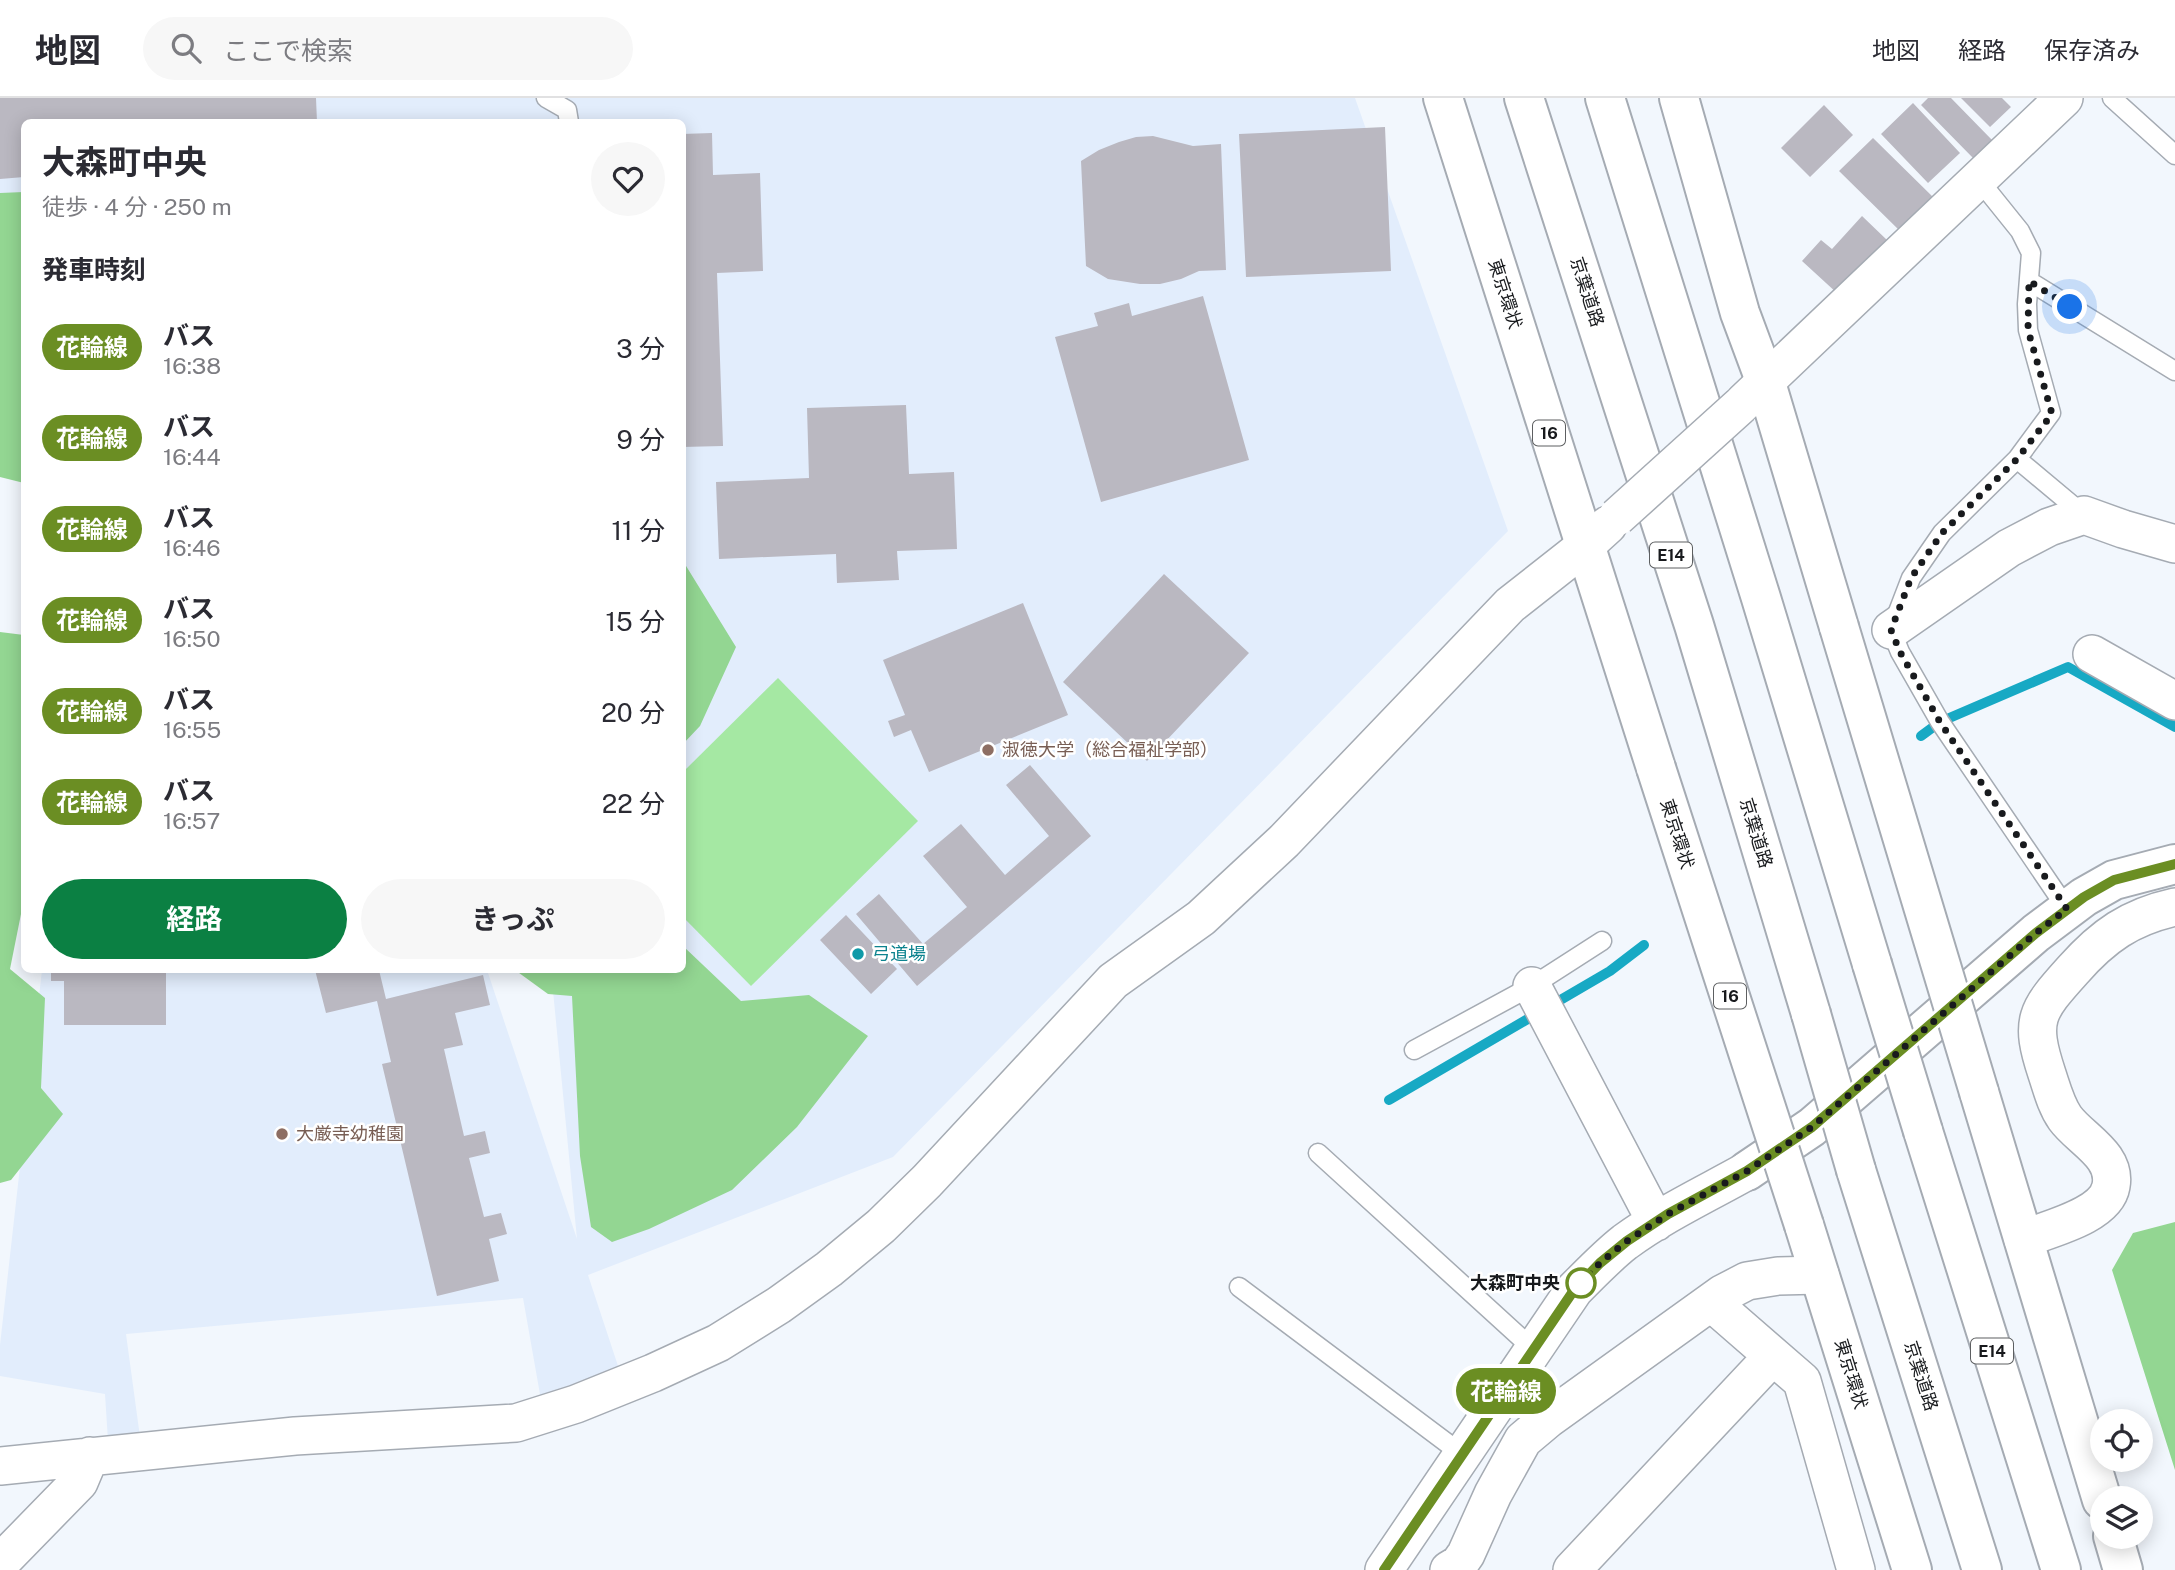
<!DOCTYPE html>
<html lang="ja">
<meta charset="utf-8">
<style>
:root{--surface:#fff;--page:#f7f7f7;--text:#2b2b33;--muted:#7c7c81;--line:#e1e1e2;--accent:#0b8043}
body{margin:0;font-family:"Public Sans","Noto Sans JP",sans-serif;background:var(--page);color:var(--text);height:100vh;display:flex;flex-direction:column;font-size:26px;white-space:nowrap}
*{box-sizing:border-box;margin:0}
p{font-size:23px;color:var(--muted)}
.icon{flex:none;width:38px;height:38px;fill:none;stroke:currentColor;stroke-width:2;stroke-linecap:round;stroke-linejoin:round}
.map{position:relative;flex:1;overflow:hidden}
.drawer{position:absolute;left:21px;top:21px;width:665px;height:854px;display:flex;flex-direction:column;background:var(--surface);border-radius:10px;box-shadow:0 4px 18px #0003}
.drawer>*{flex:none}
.badge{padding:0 14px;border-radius:23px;font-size:24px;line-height:46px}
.buttons{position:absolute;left:2090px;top:1311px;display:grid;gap:14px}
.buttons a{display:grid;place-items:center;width:63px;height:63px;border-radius:50%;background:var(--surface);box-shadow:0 4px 18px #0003;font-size:35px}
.you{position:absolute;width:35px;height:35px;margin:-18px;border:5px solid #fff;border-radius:50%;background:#1a73e8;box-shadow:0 0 0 10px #1a73e833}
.map>.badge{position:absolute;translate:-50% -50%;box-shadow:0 0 0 4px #fff}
h2{padding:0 21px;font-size:26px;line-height:63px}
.round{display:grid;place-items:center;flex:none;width:74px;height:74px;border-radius:37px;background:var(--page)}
.head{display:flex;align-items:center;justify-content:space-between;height:119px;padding:0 21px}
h1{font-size:33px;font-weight:700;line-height:52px}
.cta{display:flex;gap:14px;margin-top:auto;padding:14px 21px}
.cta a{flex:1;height:80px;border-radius:42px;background:var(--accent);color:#fff;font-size:28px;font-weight:700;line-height:80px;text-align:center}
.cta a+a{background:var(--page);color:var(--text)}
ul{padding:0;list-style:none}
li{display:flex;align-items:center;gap:21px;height:91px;padding:0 21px}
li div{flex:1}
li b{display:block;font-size:26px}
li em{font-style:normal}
li .badge{min-width:77px;font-weight:700;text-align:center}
header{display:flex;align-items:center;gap:42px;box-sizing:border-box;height:98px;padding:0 35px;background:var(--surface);border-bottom:2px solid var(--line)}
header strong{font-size:33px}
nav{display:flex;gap:38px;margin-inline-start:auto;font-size:24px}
.search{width:490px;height:63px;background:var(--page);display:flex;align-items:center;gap:18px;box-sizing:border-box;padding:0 24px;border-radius:38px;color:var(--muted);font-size:26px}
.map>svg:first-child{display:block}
</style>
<header>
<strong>地図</strong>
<div class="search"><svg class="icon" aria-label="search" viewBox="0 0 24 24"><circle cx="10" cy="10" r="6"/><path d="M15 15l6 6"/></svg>ここで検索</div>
<nav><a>地図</a><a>経路</a><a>保存済み</a></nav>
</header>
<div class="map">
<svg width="2175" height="1472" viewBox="0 0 2175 1472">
<rect width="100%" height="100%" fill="#f2f7fd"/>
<!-- built -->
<path fill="#e2edfc" d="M0,0H1355L1508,433L893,1059L588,1177L620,1274L541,1302L523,1200L126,1236L140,1339L108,1343L105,1296L0,1278V1247L42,872H487L577,1141L551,872H682V24H24V164H0Z"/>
<!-- green -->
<path fill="#a5e8a3" d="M778,580L918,723L751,888L683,819V674Z"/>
<!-- forest -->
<path fill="#93d692" d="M24,94V385L0,379V95Z
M683,463L736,549L700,628L683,646Z
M0,534L24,537V686L21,698L24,706V801L10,871L45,900L41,990L63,1016L11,1082L0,1085Z
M683,848L741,903L809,897L868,938L797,1029L732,1092L649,1131L612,1144L591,1129L580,1058L572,898L548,896L515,872H682Z
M2175,1124V1372L2112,1172L2133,1135Z"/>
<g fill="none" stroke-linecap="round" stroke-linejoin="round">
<!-- stream -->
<path stroke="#17a9c4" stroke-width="10" d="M1921,638L1940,624L2068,569L2175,629
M1389,1002L1610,873L1644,847"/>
</g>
<!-- building -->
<path fill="#bab8c1" d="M0,0H316L317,24H24V79L0,81Z
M1928,0H1951L1992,42L1973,60L1921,7Z
M1961,0H2002L2011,9L1990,29Z
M1913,5L1960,55L1928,85L1881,36Z
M1824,7L1853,37L1810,79L1781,50Z
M1385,29L1391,173L1246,179L1239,36Z
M712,35L713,77L760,75L763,173L717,175L723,348L682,349V36Z
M1153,38L1193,48L1221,46L1226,172L1199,173L1181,181L1160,186H1140L1108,181L1086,168L1081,63L1099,52L1119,44L1136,39Z
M1873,40L1934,100L1901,134L1839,73Z
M1862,118L1887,142L1838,196L1802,163L1821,142L1832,151Z
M1203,198L1249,362L1101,404L1055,239L1098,228L1094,215L1129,205L1132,218Z
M906,307L909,376L954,374L957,451L897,453L899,482L837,485L836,456L719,461L716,384L809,380L807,310Z
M1164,476L1249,555L1147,663L1063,584Z
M1023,505L1068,617L929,674L911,632L894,639L888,623L905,617L883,562Z
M1030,667L1091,738L917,888L856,816L879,796L923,846L967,809L923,758L961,726L1005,777L1049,738L1006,687Z
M846,817L897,871L871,896L820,842Z
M51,872H166V927H64V883H51Z
M315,872H379L386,901L483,877L490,907L455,915L463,947L444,951L464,1038L485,1033L490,1055L469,1060L484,1119L501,1115L507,1136L489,1141L499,1183L437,1198L382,966L391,964L377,903L326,915Z"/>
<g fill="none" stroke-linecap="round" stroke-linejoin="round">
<defs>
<path id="lane" d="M546,0L567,12L569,24
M2112,0L2175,57
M1979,82L2020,133L2031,155L2027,206L2028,232L2051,315L2017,361L1942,435L1911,480L1891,532L1900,554L1940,624L2067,811
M2029,183L2175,273
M2017,361L2084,417
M1414,952L1532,888L1602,843
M1318,1055L1533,1251
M1239,1189L1463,1357"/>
<path id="street" d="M1744,304L2064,0
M1891,532L2009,450L2049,429L2084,417L2123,431L2175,446
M2092,556L2175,603
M1532,888L1656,1124
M2023,1141C2048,1131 2106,1118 2111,1088C2117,1057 2080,1041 2065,1020C2056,1007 2052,991 2047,976C2029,922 2036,913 2073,872C2103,838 2130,819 2175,809
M1711,1204L1802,1283L1856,1472
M0,1368L295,1338L516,1325L576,1306L653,1275L718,1245L779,1207L829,1171L881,1128L927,1083L1113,883L1201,820L1284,743L1510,507L1585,448L1608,427
M0,1465L79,1384L90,1358
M1384,1472L1574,1192C1591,1175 1607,1158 1625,1144C1663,1116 1706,1096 1747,1073
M1449,1472L1459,1466L1466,1456L1493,1396L1523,1342L1548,1321L1722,1196L1747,1183L1778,1178L1820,1177
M1572,1472L1773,1258"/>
<path id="secondary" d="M1747,1073L1812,1029L2036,835L2084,799L2114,782L2175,766"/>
<path id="highway" d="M1443,0L1656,670
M1524,0L1694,527L1811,916
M1605,0L1761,500L1872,866
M1679,0L1740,215L1766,285L1839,529
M1979,994L2102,1402
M1923,1033L2061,1472
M1856,1072L1982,1472
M1804,1127L1912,1472
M2113,1438L2123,1472"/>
</defs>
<!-- lane casing -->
<use href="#lane" stroke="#a5abb3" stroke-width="21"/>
<!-- street casing -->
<use href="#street" stroke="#a5abb3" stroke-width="40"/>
<!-- secondary casing -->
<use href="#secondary" stroke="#a5abb3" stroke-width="42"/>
<!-- highway casing -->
<use href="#highway" stroke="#a5abb3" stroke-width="42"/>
<!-- lane -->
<use href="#lane" stroke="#fff" stroke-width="18"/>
<!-- street -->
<use href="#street" stroke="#fff" stroke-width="37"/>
<!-- secondary -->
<use href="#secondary" stroke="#fff" stroke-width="38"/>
<!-- highway -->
<use href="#highway" stroke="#fff" stroke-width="38"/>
<defs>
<path id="street-bridge" d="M1617,419L1741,307"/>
<path id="highway-bridge" d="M1839,529L1979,994
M1656,670L1804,1127
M1872,866L1923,1033
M1811,916L1856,1072"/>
</defs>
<!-- street-bridge casing -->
<use href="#street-bridge" stroke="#a5abb3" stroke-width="40" stroke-linecap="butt"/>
<!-- highway-bridge casing -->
<use href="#highway-bridge" stroke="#a5abb3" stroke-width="42" stroke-linecap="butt"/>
<!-- street-bridge -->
<use href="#street-bridge" stroke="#fff" stroke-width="37"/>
<!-- highway-bridge -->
<use href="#highway-bridge" stroke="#fff" stroke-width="38"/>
</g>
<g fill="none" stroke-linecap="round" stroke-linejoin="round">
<defs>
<path id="line" d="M1384,1472L1574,1192L1600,1165L1627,1143L1668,1116L1747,1073L1812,1029L2036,835L2084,799L2114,782L2175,766"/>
</defs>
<!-- line casing -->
<use href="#line" stroke="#fff" stroke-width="16"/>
<!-- line -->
<use href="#line" stroke="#6b8e23" stroke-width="10"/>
<!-- walk -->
<path stroke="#181a1d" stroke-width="7" stroke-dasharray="0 12.6" d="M1581,1185L1600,1165L1627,1143L1668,1116L1747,1073L1812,1029L2036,835L2067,811L1940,624L1900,554L1891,532L1911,480L1942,435L2017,361L2052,316L2028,232L2029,183L2070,209"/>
</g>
<!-- markers -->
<g fill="#8d6e63" stroke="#fff" stroke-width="2.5">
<circle cx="988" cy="652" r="7"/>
<circle cx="282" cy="1036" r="7"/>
</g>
<circle fill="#0f9aa8" stroke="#fff" stroke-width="2.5" cx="858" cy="856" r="7"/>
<circle fill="#fff" stroke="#6b8e23" stroke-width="3.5" cx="1581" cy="1185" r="14"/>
<g text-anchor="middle" stroke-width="5" stroke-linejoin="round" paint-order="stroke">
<!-- shield labels -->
<g fill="#fff" stroke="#5d5f61" stroke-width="2">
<rect x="1533" y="322.5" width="32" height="25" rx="5"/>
<rect x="1650" y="444.5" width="42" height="25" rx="5"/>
<rect x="1714" y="885.5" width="32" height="25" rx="5"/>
<rect x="1971" y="1240.5" width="42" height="25" rx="5"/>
</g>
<g font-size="16" font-weight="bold" fill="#181a1d">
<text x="1549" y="341">16</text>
<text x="1671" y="463">E14</text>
<text x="1730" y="904">16</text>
<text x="1992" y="1259">E14</text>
</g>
<!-- street labels -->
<g font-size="18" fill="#181a1d" stroke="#fff">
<text transform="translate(1587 194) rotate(72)" y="6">京葉道路</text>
<text transform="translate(1505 196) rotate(72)" y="6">東京環状</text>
<text transform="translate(1756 735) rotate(73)" y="6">京葉道路</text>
<text transform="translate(1677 736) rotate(72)" y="6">東京環状</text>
<text transform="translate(1851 1276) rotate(73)" y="6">東京環状</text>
<text transform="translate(1921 1278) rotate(72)" y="6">京葉道路</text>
</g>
<!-- education labels -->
<g font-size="18" fill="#785e54" stroke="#fff" text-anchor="start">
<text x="1002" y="658">淑徳大学（総合福祉学部）</text>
<text x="296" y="1042">大厳寺幼稚園</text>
</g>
<!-- culture labels -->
<g font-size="18" fill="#0d838f" stroke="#fff" text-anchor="start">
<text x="872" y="862">弓道場</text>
</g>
<!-- stop labels -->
<g font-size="18" font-weight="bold" fill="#181a1d" stroke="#fff" text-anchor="end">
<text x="1560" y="1191">大森町中央</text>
</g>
</g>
</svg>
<div class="buttons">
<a><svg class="icon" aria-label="locate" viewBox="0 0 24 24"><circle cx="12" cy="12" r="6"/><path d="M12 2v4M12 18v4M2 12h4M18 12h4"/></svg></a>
<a><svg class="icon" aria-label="layers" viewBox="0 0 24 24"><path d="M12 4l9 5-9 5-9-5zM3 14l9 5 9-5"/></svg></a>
</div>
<div class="you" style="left:2070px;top:209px"></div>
<b class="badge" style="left:1506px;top:1293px;background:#6b8e23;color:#fff">花輪線</b>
<section class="drawer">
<div class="head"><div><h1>大森町中央</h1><p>徒歩 · 4 分 · 250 m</p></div><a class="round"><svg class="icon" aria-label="heart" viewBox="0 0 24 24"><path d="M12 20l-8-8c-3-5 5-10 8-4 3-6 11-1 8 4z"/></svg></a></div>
<h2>発車時刻</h2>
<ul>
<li><span class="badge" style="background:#6b8e23;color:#fff">花輪線</span><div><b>バス</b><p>16:38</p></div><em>3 分</em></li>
<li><span class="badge" style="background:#6b8e23;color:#fff">花輪線</span><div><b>バス</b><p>16:44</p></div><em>9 分</em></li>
<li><span class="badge" style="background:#6b8e23;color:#fff">花輪線</span><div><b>バス</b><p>16:46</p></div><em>11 分</em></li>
<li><span class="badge" style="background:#6b8e23;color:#fff">花輪線</span><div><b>バス</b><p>16:50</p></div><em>15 分</em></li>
<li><span class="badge" style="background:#6b8e23;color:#fff">花輪線</span><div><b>バス</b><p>16:55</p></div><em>20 分</em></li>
<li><span class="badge" style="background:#6b8e23;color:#fff">花輪線</span><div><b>バス</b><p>16:57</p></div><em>22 分</em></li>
</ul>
<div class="cta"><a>経路</a><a>きっぷ</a></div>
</section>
</div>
